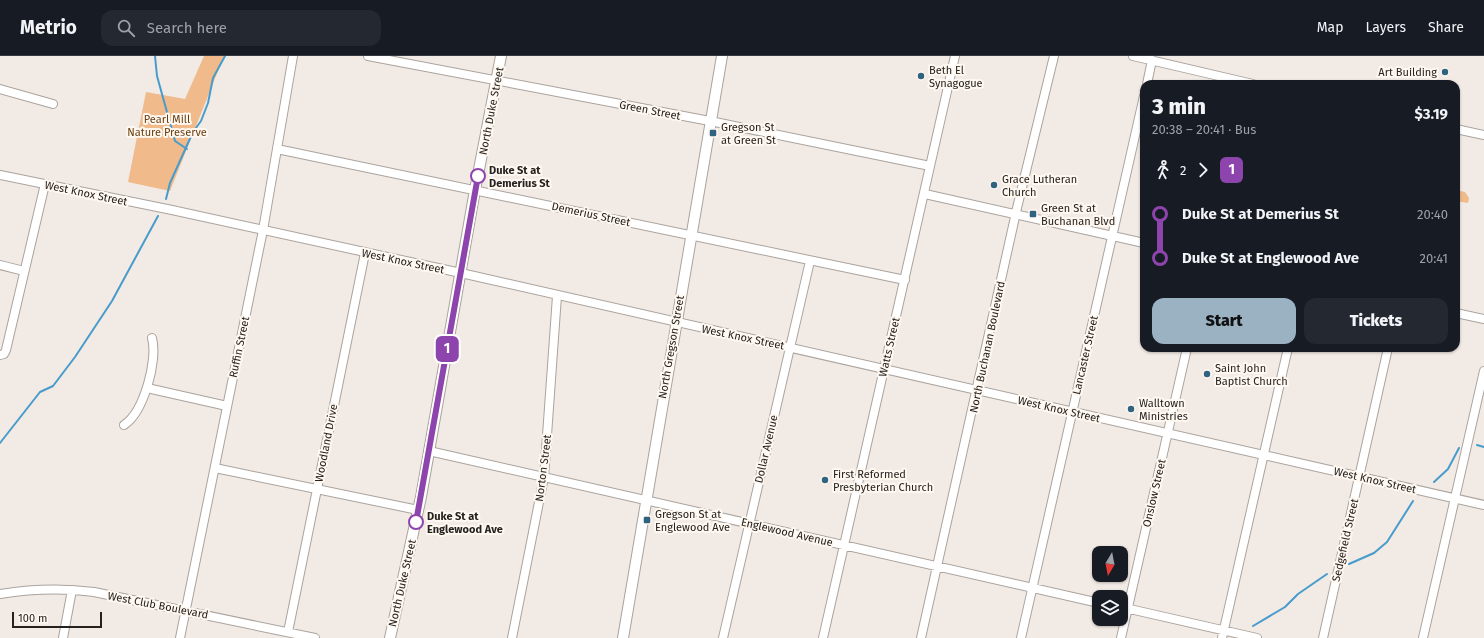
<!DOCTYPE html>
<meta charset="utf-8">
<style>
:root{--surface:#171b24;--page:#242831;--text:#f1f3f6;--muted:#9ea1a6;--line:#363941;--accent:#9ab2c1}
body{margin:0;font-family:"Fira Sans",sans-serif;background:var(--page);color:var(--text);height:100vh;display:flex;flex-direction:column;font-size:15px;white-space:nowrap}
*{box-sizing:border-box;margin:0}
p{font-size:13px;color:var(--muted)}
.icon{flex:none;width:22px;height:22px;fill:none;stroke:currentColor;stroke-width:2;stroke-linecap:round;stroke-linejoin:round}
.map{position:relative;flex:1;overflow:hidden}
.drawer{position:absolute;left:1140px;top:24px;width:320px;height:272px;display:flex;flex-direction:column;background:var(--surface);border-radius:12px;box-shadow:0 1px 3px #0004}
.drawer>*{flex:none}
.badge{padding:0 8px;border-radius:6px;font-size:14px;line-height:26px}
.needle{width:26px;rotate:190deg}
.tools{position:absolute;left:1092px;top:490px;display:grid;gap:8px}
.tools a{display:grid;place-items:center;width:36px;height:36px;border-radius:8px;background:var(--surface);box-shadow:0 1px 3px #0004;font-size:20px}
.scale{position:absolute;left:12px;bottom:10px;width:90px;box-sizing:border-box;padding-left:4px;border:2px solid #24211f;border-top:0;font-size:11px;line-height:14px;white-space:nowrap;color:#24211f;-webkit-text-stroke:3px #fff8f1;paint-order:stroke}
.map>.badge{position:absolute;translate:-50% -50%;box-shadow:0 0 0 2px #fff}
.legs{display:flex;align-items:center;gap:6px;height:44px;padding:0 12px;font-size:13px}
.legs p{margin-inline-start:auto}
.head{display:flex;align-items:center;justify-content:space-between;height:68px;padding:0 12px}
h1{font-size:22px;font-weight:800;line-height:30px}
.cta{display:flex;gap:8px;margin-top:auto;padding:8px 12px}
.cta a{flex:1;height:46px;border-radius:12px;background:var(--accent);color:#111;font-size:16px;font-weight:800;line-height:46px;text-align:center}
.cta a+a{background:var(--page);color:var(--text)}
ul{padding:0 12px;list-style:none}
li{display:flex;align-items:center;gap:14px;height:44px;font-size:15px}
li i{display:grid;place-items:center;width:6px;height:100%;margin:0 5px;background:currentColor}
li i::after{content:'';width:10px;height:10px;margin:-5px;border:3px solid;border-radius:50%;background:var(--surface)}
li p{margin-inline-start:auto}
li:first-child i{background:linear-gradient(#0000 50%,currentColor 0)}
li:last-child i{background:linear-gradient(currentColor 50%,#0000 0)}
header{display:flex;align-items:center;gap:24px;box-sizing:border-box;height:56px;padding:0 20px;background:var(--surface);border-bottom:1px solid var(--line)}
header strong{font-size:19px}
nav{display:flex;gap:22px;margin-inline-start:auto;font-size:14px}
.search{width:280px;height:36px;background:var(--page);display:flex;align-items:center;gap:10px;box-sizing:border-box;padding:0 14px;border-radius:12px;color:var(--muted);font-size:15px}
.map>svg:first-child{display:block}
</style>
<header>
<strong>Metrio</strong>
<div class="search"><svg class="icon" aria-label="search" viewBox="0 0 24 24"><circle cx="10" cy="10" r="6"/><path d="M15 15l6 6"/></svg>Search here</div>
<nav><a>Map</a><a>Layers</a><a>Share</a></nav>
</header>
<div class="map">
<svg width="1484" height="582" viewBox="0 0 1484 582">
<rect width="100%" height="100%" fill="#f2eae4"/>
<!-- green -->
<path fill="#f0ba8b" d="M204,0H224L170,135L128,126L146,36L185,43Z
M1456,134L1465,136L1469,142L1468,147L1456,145Z"/>
<g fill="none" stroke-linecap="round" stroke-linejoin="round">
<!-- stream -->
<path stroke="#479ccb" stroke-width="2" d="M155,0L157,20L175,85L187,93
M166,143L170,127L193,76L201,65L208,47L213,22L225,0
M0,387L40,336L53,330L75,301L112,245L158,160
M1477,389L1484,391
M1434,426L1448,413L1459,392
M1349,508L1374,497L1387,486L1413,445
M1253,570L1285,551L1298,538L1327,518"/>
<defs>
<path id="minor" d="M368,0L715,66L930,110
M1133,0L1253,28
M1147,28L1152,4
M0,33L53,48
M1456,73L1484,79
M277,93L905,224
M0,119L172,154L461,217L1484,449
M925,138L1144,187
M0,209L24,215
M1456,257L1484,263
M0,299L4,298L6,294L45,128
M147,332L227,350
M124,369C144,356 158,304 152,282
M429,395L1099,547
M215,412L418,454
M0,538C31,533 63,532 94,536L315,582
M1121,551L1257,582
M288,576L365,197
M63,582L72,534
M180,582L263,174L293,0
M512,582L544,421L557,240
M723,582L810,205
M823,582L955,0
M921,582L1017,152L1054,0
M1021,582L1144,40
M1121,582L1187,292
M1222,582L1288,292
M1323,582L1388,292
M1423,582L1484,315"/>
<path id="major" d="M390,582L421,441L475,134L501,0
M623,582L722,0"/>
</defs>
<!-- minor casing -->
<use href="#minor" stroke="#aaa39e" stroke-width="10"/>
<!-- major casing -->
<use href="#major" stroke="#aaa39e" stroke-width="12"/>
<!-- minor -->
<use href="#minor" stroke="#fff" stroke-width="8"/>
<!-- major -->
<use href="#major" stroke="#fff" stroke-width="10"/>
</g>
<g fill="none" stroke-linecap="round" stroke-linejoin="round">
<defs>
<path id="line-1" d="M416,466L478,120"/>
</defs>
<!-- line-1 casing -->
<use href="#line-1" stroke="#fff" stroke-width="9"/>
<!-- line-1 -->
<use href="#line-1" stroke="#8e44ad" stroke-width="6"/>
</g>
<!-- markers -->
<g fill="#306380" stroke="#fff8f1" stroke-width="1.5">
<circle cx="1445" cy="16" r="4"/>
<circle cx="921" cy="20" r="4"/>
<rect x="709" y="73" width="8" height="8" rx="2"/>
<circle cx="994" cy="129" r="4"/>
<rect x="1029" y="154" width="8" height="8" rx="2"/>
<circle cx="1207" cy="318" r="4"/>
<circle cx="1131" cy="353" r="4"/>
<circle cx="825" cy="424" r="4"/>
<rect x="643" y="460" width="8" height="8" rx="2"/>
</g>
<g fill="#fff" stroke="#8e44ad" stroke-width="2">
<circle cx="478" cy="120" r="7"/>
<circle cx="416" cy="466" r="7"/>
</g>
<g text-anchor="middle" stroke-width="4" stroke-linejoin="round" paint-order="stroke">
<!-- poi labels -->
<g font-size="11" fill="#24211f" stroke="#fff8f1" text-anchor="start">
<text x="929" y="18">Beth El<tspan x="929" dy="13">Synagogue</tspan></text>
<text x="1437" y="20" text-anchor="end">Art Building</text>
<text x="721" y="75">Gregson St<tspan x="721" dy="13">at Green St</tspan></text>
<text x="1002" y="127">Grace Lutheran<tspan x="1002" dy="13">Church</tspan></text>
<text x="1041" y="156">Green St at<tspan x="1041" dy="13">Buchanan Blvd</tspan></text>
<text x="1215" y="316">Saint John<tspan x="1215" dy="13">Baptist Church</tspan></text>
<text x="1139" y="351">Walltown<tspan x="1139" dy="13">Ministries</tspan></text>
<text x="833" y="422">First Reformed<tspan x="833" dy="13">Presbyterian Church</tspan></text>
<text x="655" y="462">Gregson St at<tspan x="655" dy="13">Englewood Ave</tspan></text>
</g>
<!-- street labels -->
<g font-size="11" fill="#24211f" stroke="#fff8f1">
<text transform="translate(650 54) rotate(11)" y="4">Green Street</text>
<text transform="translate(491 55) rotate(-79)" y="4">North Duke Street</text>
<text transform="translate(86 137) rotate(12)" y="4">West Knox Street</text>
<text transform="translate(591 158) rotate(12)" y="4">Demerius Street</text>
<text transform="translate(403 205) rotate(12)" y="4">West Knox Street</text>
<text transform="translate(743 281) rotate(12)" y="4">West Knox Street</text>
<text transform="translate(239 291) rotate(-78)" y="4">Ruffin Street</text>
<text transform="translate(671 291) rotate(-80)" y="4">North Gregson Street</text>
<text transform="translate(889 291) rotate(-77)" y="4">Watts Street</text>
<text transform="translate(987 291) rotate(-78)" y="4">North Buchanan Boulevard</text>
<text transform="translate(1085 299) rotate(-77)" y="4">Lancaster Street</text>
<text transform="translate(1059 353) rotate(13)" y="4">West Knox Street</text>
<text transform="translate(326 387) rotate(-79)" y="4">Woodland Drive</text>
<text transform="translate(766 393) rotate(-77)" y="4">Dollar Avenue</text>
<text transform="translate(543 412) rotate(-83)" y="4">Norton Street</text>
<text transform="translate(1375 424) rotate(13)" y="4">West Knox Street</text>
<text transform="translate(1154 437) rotate(-77)" y="4">Onslow Street</text>
<text transform="translate(787 476) rotate(13)" y="4">Englewood Avenue</text>
<text transform="translate(1345 484) rotate(-77)" y="4">Sedgefield Street</text>
<text transform="translate(402 527) rotate(-77)" y="4">North Duke Street</text>
<text transform="translate(158 549) rotate(11)" y="4">West Club Boulevard</text>
</g>
<!-- park labels -->
<g font-size="11" fill="#693f12" stroke="#fff8f1">
<text x="167" y="67">Pearl Mill<tspan x="167" dy="13">Nature Preserve</tspan></text>
</g>
<!-- stop labels -->
<g font-size="11" font-weight="bold" fill="#24211f" stroke="#fff8f1" text-anchor="start">
<text x="489" y="118">Duke St at<tspan x="489" dy="13">Demerius St</tspan></text>
<text x="427" y="464">Duke St at<tspan x="427" dy="13">Englewood Ave</tspan></text>
</g>
</g>
</svg>
<div class="tools">
<a><svg class="needle" viewBox="-14 -14 28 28"><path d="M0-13l5 13h-10z" fill="#e53935"/><path d="M0 13l5-13h-10z" fill="#9ea1a6"/></svg></a>
<a><svg class="icon" aria-label="layers" viewBox="0 0 24 24"><path d="M12 4l9 5-9 5-9-5zM3 14l9 5 9-5"/></svg></a>
</div>
<div class="scale">100 m</div>
<b class="badge" style="left:447px;top:293px;background:#8e44ad;color:#fff">1</b>
<section class="drawer">
<div class="head"><div><h1>3 min</h1><p>20:38 – 20:41 · Bus</p></div><b>$3.19</b></div>
<div class="legs"><svg class="icon" aria-label="walk" viewBox="0 0 24 24"><circle cx="13" cy="4" r="2"/><path d="M13 8l-2 6 4 7M11 14l-3 7M7 12l3-4h3l4 4"/></svg>2<svg class="icon" aria-label="forward" viewBox="0 0 24 24"><path d="M9 5l7 7-7 7"/></svg><b class="badge" style="background:#8e44ad;color:#fff">1</b></div>
<ul>
<li><i style="color:#8e44ad"></i><b>Duke St at Demerius St</b><p>20:40</p></li>
<li><i style="color:#8e44ad"></i><b>Duke St at Englewood Ave</b><p>20:41</p></li>
</ul>
<div class="cta"><a>Start</a><a>Tickets</a></div>
</section>
</div>
